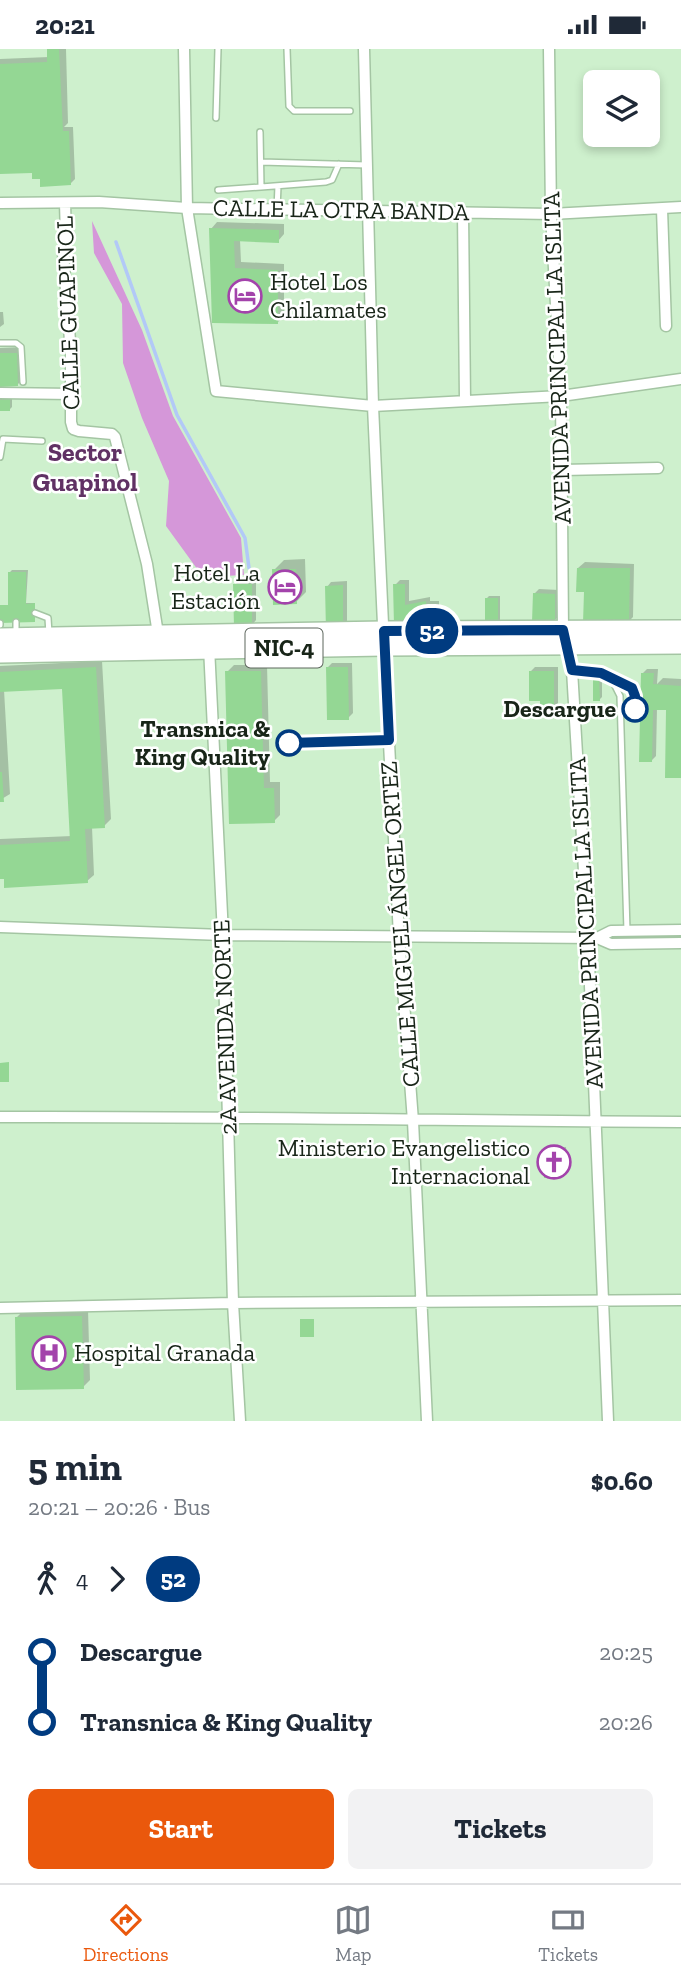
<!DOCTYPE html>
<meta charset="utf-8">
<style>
:root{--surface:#fff;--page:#f2f2f3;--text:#1f2937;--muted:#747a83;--line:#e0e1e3;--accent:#ea580c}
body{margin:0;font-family:"Zilla Slab",serif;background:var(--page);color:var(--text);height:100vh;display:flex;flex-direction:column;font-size:26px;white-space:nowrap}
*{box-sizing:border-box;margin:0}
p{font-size:23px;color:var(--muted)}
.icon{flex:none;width:38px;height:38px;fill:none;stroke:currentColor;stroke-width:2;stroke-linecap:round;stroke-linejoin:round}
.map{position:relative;height:1372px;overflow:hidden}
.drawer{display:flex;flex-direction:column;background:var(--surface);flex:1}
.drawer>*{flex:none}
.badge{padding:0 14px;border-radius:23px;font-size:24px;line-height:46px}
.controls{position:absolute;left:583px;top:21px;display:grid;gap:14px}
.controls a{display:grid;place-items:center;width:77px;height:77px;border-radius:10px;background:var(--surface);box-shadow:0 4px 10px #0003;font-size:35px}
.map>.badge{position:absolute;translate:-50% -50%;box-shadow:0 0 0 4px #fff}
.legs{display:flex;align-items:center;gap:10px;height:77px;padding:0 28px;font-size:23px}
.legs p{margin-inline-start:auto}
.summary{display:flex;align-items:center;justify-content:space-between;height:119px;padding:0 28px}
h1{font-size:38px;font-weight:800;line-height:52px}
.action{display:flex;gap:14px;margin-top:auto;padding:14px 28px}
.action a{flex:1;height:80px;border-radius:10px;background:var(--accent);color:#fff;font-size:28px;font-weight:800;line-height:80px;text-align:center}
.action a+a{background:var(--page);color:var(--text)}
ul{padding:0 28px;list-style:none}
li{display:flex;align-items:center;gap:24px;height:70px;font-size:26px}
li i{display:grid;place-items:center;width:10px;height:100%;margin:0 9px;background:currentColor}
li i::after{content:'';width:18px;height:18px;margin:-9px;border:5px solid;border-radius:50%;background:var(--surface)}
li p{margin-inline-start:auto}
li:first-child i{background:linear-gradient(#0000 50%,currentColor 0)}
li:last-child i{background:linear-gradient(currentColor 50%,#0000 0)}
.status{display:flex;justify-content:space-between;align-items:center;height:49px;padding:0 35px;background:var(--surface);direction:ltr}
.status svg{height:19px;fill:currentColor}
.dock{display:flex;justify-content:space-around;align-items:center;height:98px;border-top:2px solid var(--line);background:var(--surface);font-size:19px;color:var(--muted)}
.dock a{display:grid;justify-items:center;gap:4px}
.dock .active{color:var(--accent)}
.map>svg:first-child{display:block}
</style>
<div class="status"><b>20:21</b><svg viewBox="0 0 49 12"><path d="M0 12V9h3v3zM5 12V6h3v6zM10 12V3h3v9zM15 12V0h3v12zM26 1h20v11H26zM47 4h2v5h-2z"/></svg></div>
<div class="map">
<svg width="681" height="1372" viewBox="0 0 681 1372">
<rect width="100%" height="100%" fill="#cef0cd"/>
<!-- forest -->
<path fill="#d597d9" d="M92,172L142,281L173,367L241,489L244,526L203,528L166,477L169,432L142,369L123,314L122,255L94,204Z"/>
<!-- shadow -->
<path fill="#0003" d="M49,0H66L68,74L64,78H73L75,130L70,135L42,128L34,122L0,124V10L49,8Z
M217,173L284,175V185L278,192L240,191L241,213L284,215V267L277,274L214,272L211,180Z
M0,263H3L4,275L0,278Z
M23,298L24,329L17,336H0V299Z
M0,348H12V358L9,361H0Z
M305,510L306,543L296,553L274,521L284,511Z
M585,513L634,515L633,568L628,573L585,542L578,519Z
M12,521H28L26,554H35L34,572L0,556H10L9,524Z
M239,531H256V571L252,576L235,536Z
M400,531H409V552L430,548V552H439V564H452V569L447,574L396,575L395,536Z
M347,532V575L327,580V538L331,533Z
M539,540L559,541V567L554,572L534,545Z
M489,547H500V575L497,578L486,550Z
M102,612L111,770L104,777L92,778L94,826L87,832L0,828V790L72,787L64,638L4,641L10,745L0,751V617Z
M332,614H352L353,664L348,669L327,619Z
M234,616H267L270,733H280V766L274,772L227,623Z
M535,618H558V654L554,659L542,650L530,623Z
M647,620H658L657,635L663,629L681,630V727L667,659H657L656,707L651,712L643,624Z
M597,625H602V648L599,651L595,628Z
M566,1098L567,1116L560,1119V1124L557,1127L545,1106L548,1103H553L556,1099Z
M88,1261L90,1331L83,1338L16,1269L23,1262Z"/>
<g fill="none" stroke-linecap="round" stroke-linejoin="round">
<!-- stream -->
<path stroke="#b2c9f7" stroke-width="3.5" d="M116,193L177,366L245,489L249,519"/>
</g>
<!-- building -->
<path fill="#94d794" d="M47,0H59L63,82H69L71,136L40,138V130H32V124L0,125V15L47,13Z
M209,179L279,181V194L234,192L235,219L278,221V275L212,274Z
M0,304H17L18,337L0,338Z
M10,350V362H0V351Z
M577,519H630L629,575L583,574L584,543H576Z
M272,520H296L297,555L273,556Z
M8,523H26V555L35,554V573L0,574V556H8Z
M233,535H252V577L234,578Z
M393,535H405V556L426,552V556H435V568H448V576H394Z
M343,536V582H326L325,537Z
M533,544L555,545V574L532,573Z
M485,549H498V580H485Z
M96,618L105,779L85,780L88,834L4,839V830H0V796L70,792L62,640L0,643V623Z
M326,618H348L349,671H327Z
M225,622H261L264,739H274L275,774L229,775Z
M529,622H554V661H540V652H529Z
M641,624H654L653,635L681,637V729H665L666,661H653L652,713H639Z
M599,627L600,652H593V628Z
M0,723H2L4,753H0Z
M9,1013V1033H0V1014Z
M552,1101H564V1120L558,1121V1129H544L543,1105H552Z
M82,1267L84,1340L16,1341L15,1268Z
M300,1270H314V1288H300Z"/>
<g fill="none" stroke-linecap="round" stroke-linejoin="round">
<defs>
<path id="service" d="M287,0L289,57L294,62H350
M216,69L218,0
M261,113L367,116
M261,138L326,133L332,131L339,115
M218,141L261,138L260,83
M277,160L278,137
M0,294H16L21,298L23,333
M0,408L3,390L42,392
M35,564L48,569L49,585
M0,576V574
M16,585V573
M572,621L601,624L632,639L635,647V660
M612,631L620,647L627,882"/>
<path id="minor" d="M184,0L187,159L216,342L373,357L561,347L681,330
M364,0L373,357L384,597L399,887L413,1072L427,1372
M549,0L551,165L561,347L563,581L572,621L588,889L608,1372
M0,154L99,153L187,159L551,165L681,158
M65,154L66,187L63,204L71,304V373L73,380L79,382L112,385L115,388L147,515L158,585
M662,160L666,277
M463,164L465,351
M0,344L72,345
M562,421L658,419
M209,598L223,886L233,1254L240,1372
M289,694L389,691
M0,878L223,886L597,889L611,895L681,894
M597,889L611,882L681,881
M0,1068C227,1067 454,1072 681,1073
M0,1259L233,1254L681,1251"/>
<path id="trunk" d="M0,589L384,582L681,581
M0,604L384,597L681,595"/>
</defs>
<!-- service casing -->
<use href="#service" stroke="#a4c5a3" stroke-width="8"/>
<!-- minor casing -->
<use href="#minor" stroke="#a4c5a3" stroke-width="13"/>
<!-- trunk casing -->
<use href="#trunk" stroke="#a4c5a3" stroke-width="22"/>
<!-- service -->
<use href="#service" stroke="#fff" stroke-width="5"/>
<!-- minor -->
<use href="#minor" stroke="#fff" stroke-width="10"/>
<!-- trunk -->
<use href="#trunk" stroke="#fff" stroke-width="19"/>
</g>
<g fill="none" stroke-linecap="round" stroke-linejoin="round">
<defs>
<path id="line-1" d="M289,694L389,691L384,582L563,581L572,621L601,624L632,639L635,647V660"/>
</defs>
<!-- line-1 casing -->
<use href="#line-1" stroke="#fff" stroke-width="16"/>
<!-- line-1 -->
<use href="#line-1" stroke="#003b80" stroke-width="10"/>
</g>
<!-- icons -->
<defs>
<symbol id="hotel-ring" viewBox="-11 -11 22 22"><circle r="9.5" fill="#fff" stroke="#a343ab" stroke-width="1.5"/><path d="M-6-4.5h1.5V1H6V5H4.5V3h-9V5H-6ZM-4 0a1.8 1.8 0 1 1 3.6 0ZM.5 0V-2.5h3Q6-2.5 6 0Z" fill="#a343ab"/></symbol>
<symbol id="church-ring" viewBox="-11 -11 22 22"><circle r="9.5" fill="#fff" stroke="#a343ab" stroke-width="1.5"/><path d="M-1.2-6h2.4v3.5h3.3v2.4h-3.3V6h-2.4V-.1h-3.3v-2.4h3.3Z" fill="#a343ab"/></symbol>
<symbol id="hospital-ring" viewBox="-11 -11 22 22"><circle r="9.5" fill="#fff" stroke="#a343ab" stroke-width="1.5"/><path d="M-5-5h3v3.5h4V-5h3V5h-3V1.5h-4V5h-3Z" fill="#a343ab"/></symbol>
</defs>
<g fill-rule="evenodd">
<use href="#hotel-ring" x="226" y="228" width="38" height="38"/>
<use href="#hotel-ring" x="266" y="519" width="38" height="38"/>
<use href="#church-ring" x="535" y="1094" width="38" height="38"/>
<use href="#hospital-ring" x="30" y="1285" width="38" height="38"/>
</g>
<!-- markers -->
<g fill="#fff" stroke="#003b80" stroke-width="3.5">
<circle cx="635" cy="660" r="12"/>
<circle cx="289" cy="694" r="12"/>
</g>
<g text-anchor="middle" stroke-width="5" stroke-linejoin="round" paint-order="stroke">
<!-- shield labels -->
<rect fill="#fff" stroke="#5d665d" stroke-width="2" x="245.5" y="579.5" width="77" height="39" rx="5"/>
<g font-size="23" font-weight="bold" fill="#182518">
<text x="284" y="607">NIC-4</text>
</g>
<!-- street labels -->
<g font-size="24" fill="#182518" stroke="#fff">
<text transform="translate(341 161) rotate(1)" y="8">CALLE LA OTRA BANDA</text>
<text transform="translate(68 264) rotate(-92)" y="8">CALLE GUAPINOL</text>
<text transform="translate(557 309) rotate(-92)" y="8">AVENIDA PRINCIPAL LA ISLITA</text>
<text transform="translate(586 874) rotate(-93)" y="8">AVENIDA PRINCIPAL LA ISLITA</text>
<text transform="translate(400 875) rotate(-94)" y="8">CALLE MIGUEL ÁNGEL ORTEZ</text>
<text transform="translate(225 978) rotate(-92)" y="8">2A AVENIDA NORTE</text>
</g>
<!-- poi labels -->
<g font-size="24" fill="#182518" stroke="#fff" text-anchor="start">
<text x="270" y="241">Hotel Los<tspan x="270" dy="28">Chilamates</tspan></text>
<text x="260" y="532" text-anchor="end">Hotel La<tspan x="260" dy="28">Estación</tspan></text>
<text x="530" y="1107" text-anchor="end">Ministerio Evangelistico<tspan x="530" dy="28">Internacional</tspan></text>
<text x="74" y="1312">Hospital Granada</text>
</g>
<!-- stop labels -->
<g font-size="24" font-weight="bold" fill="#182518" stroke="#fff" text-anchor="end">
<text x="616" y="668">Descargue</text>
<text x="270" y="688">Transnica &amp;<tspan x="270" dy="28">King Quality</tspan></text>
</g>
<!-- neighbourhood labels -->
<g font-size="26" font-weight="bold" fill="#603164" stroke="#fff">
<text x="85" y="412">Sector<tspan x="85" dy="30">Guapinol</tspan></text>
</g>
</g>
</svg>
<div class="controls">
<a><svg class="icon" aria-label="layers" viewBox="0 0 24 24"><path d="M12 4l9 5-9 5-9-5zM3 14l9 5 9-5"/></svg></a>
</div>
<b class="badge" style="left:432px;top:582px;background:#003b80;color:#fff">52</b>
</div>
<section class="drawer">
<div class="summary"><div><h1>5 min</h1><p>20:21 – 20:26 · Bus</p></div><b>$0.60</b></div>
<div class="legs"><svg class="icon" aria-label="walk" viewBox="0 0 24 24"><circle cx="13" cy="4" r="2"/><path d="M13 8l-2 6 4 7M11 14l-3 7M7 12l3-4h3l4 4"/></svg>4<svg class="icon" aria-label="forward" viewBox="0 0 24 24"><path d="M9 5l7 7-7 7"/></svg><b class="badge" style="background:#003b80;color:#fff">52</b></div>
<ul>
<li><i style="color:#003b80"></i><b>Descargue</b><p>20:25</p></li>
<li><i style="color:#003b80"></i><b>Transnica &amp; King Quality</b><p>20:26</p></li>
</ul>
<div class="action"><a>Start</a><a>Tickets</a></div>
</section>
<nav class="dock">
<a class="active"><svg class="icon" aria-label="directions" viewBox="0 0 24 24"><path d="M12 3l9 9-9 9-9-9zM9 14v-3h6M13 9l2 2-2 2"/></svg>Directions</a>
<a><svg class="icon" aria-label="map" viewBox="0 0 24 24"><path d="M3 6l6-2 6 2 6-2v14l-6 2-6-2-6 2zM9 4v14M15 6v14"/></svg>Map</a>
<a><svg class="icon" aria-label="tickets" viewBox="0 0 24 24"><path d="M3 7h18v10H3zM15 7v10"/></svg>Tickets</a>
</nav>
